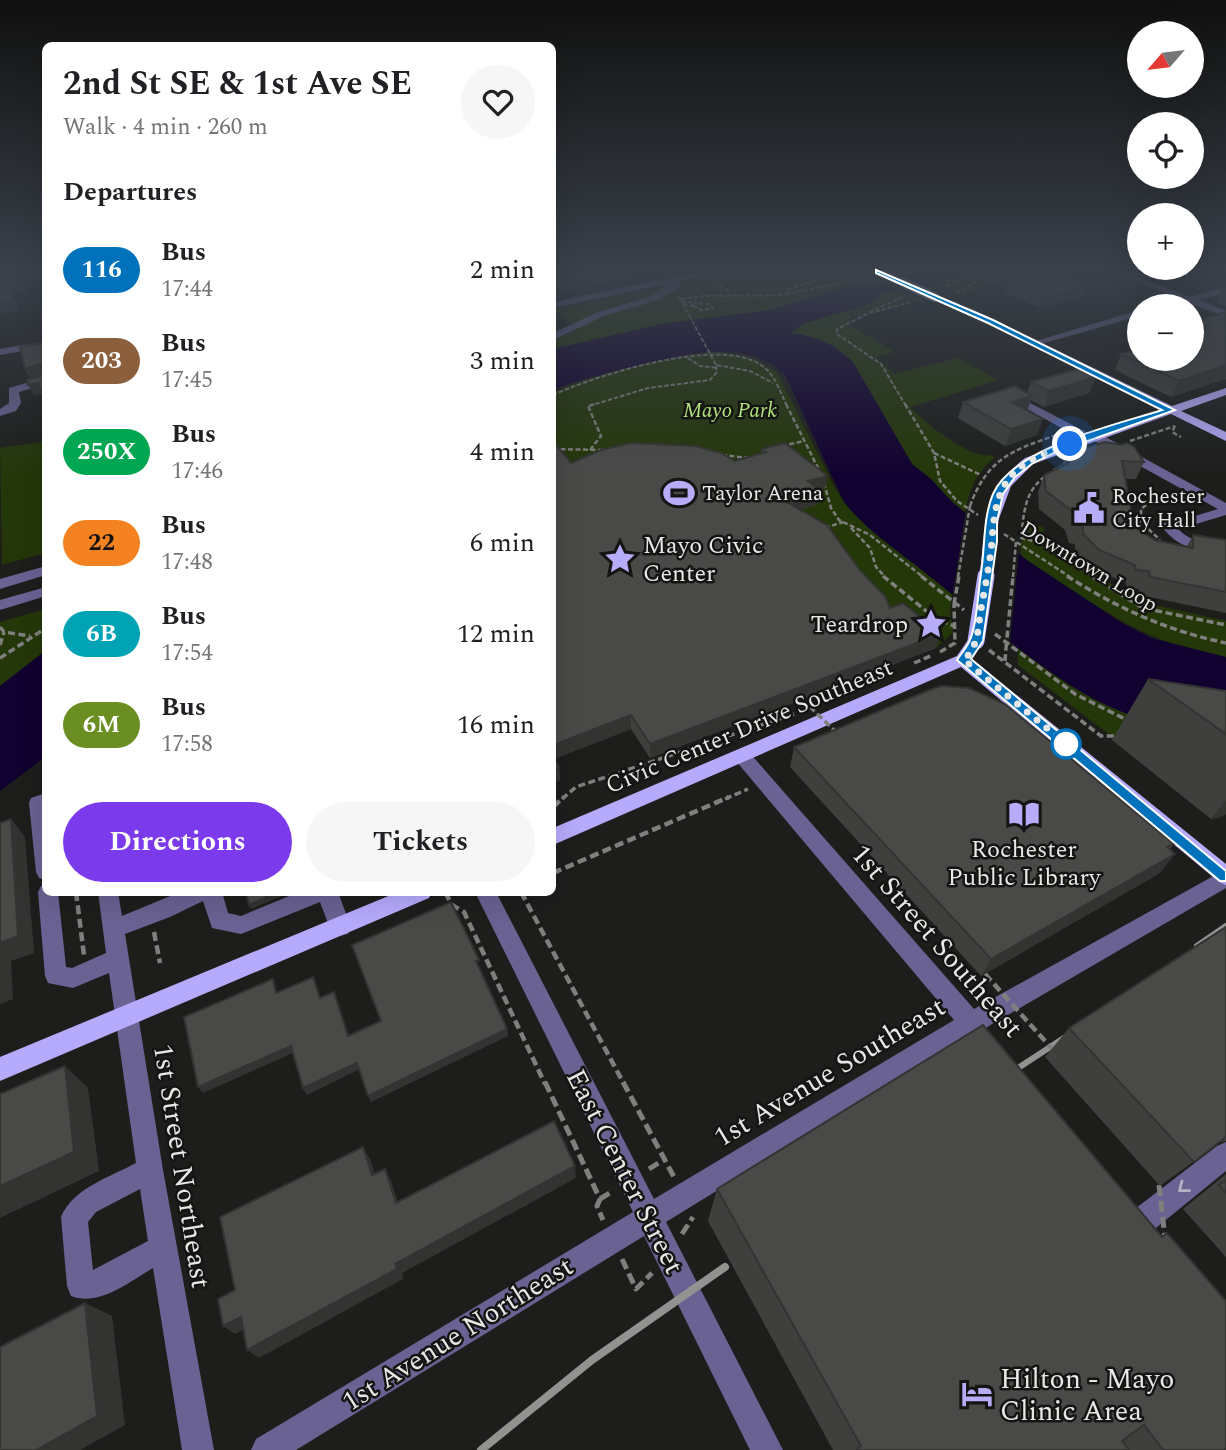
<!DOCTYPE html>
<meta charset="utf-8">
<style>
:root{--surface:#fff;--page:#f6f6f6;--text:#202124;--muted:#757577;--accent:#7c3aed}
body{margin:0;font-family:Spectral,serif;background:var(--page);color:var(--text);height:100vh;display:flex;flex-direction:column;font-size:26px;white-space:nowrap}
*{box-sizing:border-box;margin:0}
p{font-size:23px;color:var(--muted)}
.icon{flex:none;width:38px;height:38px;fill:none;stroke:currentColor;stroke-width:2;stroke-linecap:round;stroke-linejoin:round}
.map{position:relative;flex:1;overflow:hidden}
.panel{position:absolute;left:42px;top:42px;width:514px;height:854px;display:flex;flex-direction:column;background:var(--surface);border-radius:10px;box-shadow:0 7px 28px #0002}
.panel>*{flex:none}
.badge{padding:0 14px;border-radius:23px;font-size:24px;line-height:46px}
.needle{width:46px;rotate:242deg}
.fabs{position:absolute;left:1127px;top:21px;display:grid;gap:14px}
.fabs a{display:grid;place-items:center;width:77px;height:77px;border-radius:50%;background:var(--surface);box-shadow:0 7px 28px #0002;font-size:35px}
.you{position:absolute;width:35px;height:35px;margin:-18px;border:5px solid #fff;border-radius:50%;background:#1a73e8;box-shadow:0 0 0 10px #1a73e833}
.map>.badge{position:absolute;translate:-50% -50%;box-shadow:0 0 0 4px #fff}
h2{padding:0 21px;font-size:26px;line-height:63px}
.round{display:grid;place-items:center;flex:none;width:74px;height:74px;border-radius:37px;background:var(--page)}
.head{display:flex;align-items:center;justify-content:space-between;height:119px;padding:0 21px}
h1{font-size:33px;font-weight:700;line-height:52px}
.primary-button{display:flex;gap:14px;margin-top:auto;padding:14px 21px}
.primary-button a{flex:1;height:80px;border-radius:42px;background:var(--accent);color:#fff;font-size:28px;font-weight:700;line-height:80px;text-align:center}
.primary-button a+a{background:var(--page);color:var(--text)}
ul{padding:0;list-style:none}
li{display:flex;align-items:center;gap:21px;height:91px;padding:0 21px}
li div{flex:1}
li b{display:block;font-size:26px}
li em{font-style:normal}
li .badge{min-width:77px;font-weight:700;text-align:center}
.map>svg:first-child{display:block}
</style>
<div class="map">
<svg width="1226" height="1450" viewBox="0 0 1226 1450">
<rect width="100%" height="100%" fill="#1d1e1c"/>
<!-- green -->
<path fill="#243709" d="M737,271H860L885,284L849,286L769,310L662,324L553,349V340L578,330L553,309Z
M969,271H994L1001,277L963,296L937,283Z
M897,289L923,300L850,318L847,324L895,352L876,357L894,374L959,358L998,380L911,407C918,419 964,452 979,454C986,456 988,454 995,457C976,473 970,489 965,513L912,464L853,362L832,345L801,334H790C805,315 840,315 862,306C875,301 882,292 897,289Z
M717,352L748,357L777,372L835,488L844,502L881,537L953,595L950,609L953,633L936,648L899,617L815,530L761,461L571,476L553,453V393C598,372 668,357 717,352Z
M45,441V553L2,565L0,448Z
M1028,521L1044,528L1046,547L1146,603L1226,621V657C1142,643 1096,606 1028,561L1021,555L1020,543L1028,536Z
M45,609V651L0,686V622Z
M1018,646C1060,679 1101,703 1151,722L1114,738L1018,665Z"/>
<!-- water -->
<path fill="#110130" d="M919,271H969L937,283L887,291L866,305L802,324L790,334C814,334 836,346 853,362L912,464L931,479L953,503L1028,561L1124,624L1151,638L1226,657V736C1186,729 1146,723 1108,706C1043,675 988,622 932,578C903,554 867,532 844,502L785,375C744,336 683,355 636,366C608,373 580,379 553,390V349L662,324L769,310L849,286L882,285Z
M45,651V757L0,791V686Z"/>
<!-- pier -->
<path fill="#1d1e1c" d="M966,509L1019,550L1010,645L952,598Z"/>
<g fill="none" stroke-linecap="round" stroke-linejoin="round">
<!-- path-far4 -->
<path stroke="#7f807e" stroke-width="2" stroke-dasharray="4.5 2" stroke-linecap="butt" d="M984,279L997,280L1033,271
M714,282L728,291L730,296
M946,286L979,271
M956,293L991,273L990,271
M789,294L786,290L847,271
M679,297L689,315
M681,299L703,296L781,295L867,278
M681,302L697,303L691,306L683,305
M693,306L701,310L713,308L709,304L697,303
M869,312L903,297
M688,358L700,366L718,368
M553,395C597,375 719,336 761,365C775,374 780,392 787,406
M589,406L648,388L710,380L717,372L716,365L750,371L773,383
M906,406L881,364L837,334V329L867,314L911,302"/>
<!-- path-far3 -->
<path stroke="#7f807e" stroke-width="2.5" stroke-dasharray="5 2.5" stroke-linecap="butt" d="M786,404L819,470
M905,404L934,453L940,481L957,501L978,515
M1175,426L1172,432L1181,437
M1130,441L1175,426
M782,446L804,441
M553,449L603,450
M590,450L601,436L588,406L594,404
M934,453L981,475
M722,455L749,458
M1064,465C1027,483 1025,499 1021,538L1053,546L1094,577
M824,483L831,508L839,520L870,535L923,577
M1152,500L1141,509V522L1160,540
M970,506C987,459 1012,450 1057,435
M825,528L843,522
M851,528L870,548L876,567L885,577
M1004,534L1070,577"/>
<!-- path-far2 -->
<path stroke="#7f807e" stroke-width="3.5" stroke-dasharray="7 3.5" stroke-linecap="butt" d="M883,576L936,619L954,626
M921,576L964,610
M1067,576C1117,608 1168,631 1226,643
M1091,576L1143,608L1226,625
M0,627L4,632L30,636
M995,634L1075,694L1129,721
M0,645L4,632
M989,650L1101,736H1117
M940,652L955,643L954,604
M0,658L46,628
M1005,661L1006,648
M914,663L933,655
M562,799L576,787L794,714
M725,799L748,789"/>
<!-- path-far1 -->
<path stroke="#7f807e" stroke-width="4.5" stroke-dasharray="9 4.5" stroke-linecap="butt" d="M553,807L564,797
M553,873L729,797
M76,892L84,955
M445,892L452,905L464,912L545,1084
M521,892L624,1084
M154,932L160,963"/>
<!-- path -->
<path stroke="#7f807e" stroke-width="5" stroke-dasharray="11 5" stroke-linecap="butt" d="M545,1082L600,1199L597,1206L603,1220
M623,1082L674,1177
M649,1169L665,1159
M600,1199L613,1191
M682,1234L693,1217
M622,1259L636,1289L652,1273"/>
<!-- minor -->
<path fill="#696293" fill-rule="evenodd" d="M701,271H718L681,281L679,288L655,301L604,316L553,340V333L598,312L649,297L671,283L553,308V302Z
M1112,271H1124L1190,297L1226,287V293L1199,300L1226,311V317L1189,303L1160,306L1180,299Z
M1139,310V316L1034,346L1029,343Z
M46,341V347L0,355V349Z
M46,377V384L19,392L21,403L16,411L0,416V409L9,403V388Z
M1009,392L1090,434L1098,433L1226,503V515L1196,524L1175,525C1187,542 1206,544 1226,542V550C1200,553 1176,548 1161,525L1163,518L1195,516L1218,509L1093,440L1085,441L1005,397L1003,395Z
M46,566V575L0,589V579Z
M46,587V596L0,610V600Z
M742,749L748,751L974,1009L1226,869V888L987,1027L984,1037L976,1040L968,1037L942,1052L666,1222L783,1450H750L644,1236L296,1450H251L256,1439L633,1212L475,892H496L654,1199L954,1020L736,761L733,756L736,751Z
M46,793V880L39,878L36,872L29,803L31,798Z
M46,884V892H58L66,967L72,968L106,953L98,892H118L122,916L180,892H222L228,913L241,916L299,892H338L351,927L348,934L340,936L332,934L320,902L241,934L212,928L203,901L170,917L125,934L163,1170L214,1450H182L153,1268C129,1282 99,1307 71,1296L67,1286L61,1217C73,1188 110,1177 136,1163L109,973L73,988L48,983L45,976L38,892L41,886ZM140,1189L148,1241L93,1270L88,1222L96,1212Z
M1226,1142V1171L1151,1232L1141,1235L1131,1232L1128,1222L1131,1212L1217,1146Z"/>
<!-- major -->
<path fill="#b6aafc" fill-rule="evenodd" d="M931,295L972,309L1172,406L1226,388V395L1181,411L1226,432V441L1171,414L1033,464L1011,486L997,524H987L985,521C992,495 1003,475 1025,458L1162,410L966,313L931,299Z
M976,636L984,641L972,659L1226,864V885L1219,882L961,667L553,845V828L957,656L970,637Z
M398,892H432L429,898L0,1081V1057Z"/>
<!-- rail-far1 -->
<path stroke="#929391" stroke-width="6" d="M1197,946L1226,926
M1003,1078L1070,1034"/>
<!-- rail -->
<path stroke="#929391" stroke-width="8" d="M481,1450L592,1360L725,1267"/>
<!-- path-bridge-far4 -->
<path stroke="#7f807e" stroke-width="2" stroke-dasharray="4.5 2" stroke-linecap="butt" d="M689,315L716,365"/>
<!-- path-bridge-far3 -->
<path stroke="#7f807e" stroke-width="2.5" stroke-dasharray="5 2.5" stroke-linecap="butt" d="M958,577L970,506
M1013,577L1016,541"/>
<!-- path-bridge-far2 -->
<path stroke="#7f807e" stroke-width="3.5" stroke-dasharray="7 3.5" stroke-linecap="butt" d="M954,604L959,576
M1006,648L1013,576
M802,699L837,733"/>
<!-- path-bridge-far1 -->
<path stroke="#7f807e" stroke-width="4.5" stroke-dasharray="9 4.5" stroke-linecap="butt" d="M985,974L1054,1051"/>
<!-- path-bridge -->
<path stroke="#7f807e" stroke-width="5" stroke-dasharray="11 5" stroke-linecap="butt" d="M1159,1185L1165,1238"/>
<!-- major-bridge-far2 -->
<path stroke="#b6aafc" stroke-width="10" d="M879,271L934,297"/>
<!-- major-bridge-far1 -->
<path stroke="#b6aafc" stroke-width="13" d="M986,577L992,521"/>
<!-- major-bridge -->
<path stroke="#b6aafc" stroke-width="17" d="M976,641L986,576"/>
</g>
<!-- wall -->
<path fill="#3f403e" d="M1008,283L1088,286L1084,296L1040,308L1005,293Z
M1226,287V306L1216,303L1223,288Z
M1226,312V380L1225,379L1171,397L1115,370L1121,354L1192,359V327L1194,322Z
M1096,377L1089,393L1044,407L1031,400L1027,410L1037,435L1005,446L958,418L963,402L1027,393L1031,382Z
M553,441L571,463L735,461L761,453L762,449L825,489L820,490L818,504L800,510L860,570L890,608L936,648L650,758L631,729L554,759L559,767L560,780L553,783Z
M1078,450L1144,462L1136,479H1125L1134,527L1155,540L1187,546L1193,535L1226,540V613L1140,595L1139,589L1127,588L1126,583L1091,568L1075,551V544L1069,543L1065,530L1039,509L1038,492L1044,475L1061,467L1067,452L1077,454Z
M1148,679L1226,691V814L1221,817L1211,819L1112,740Z
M794,747L1174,844L1170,850L1160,873L981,976L790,767Z
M1226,927V1141L1219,1143L1160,1186L1045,1057L1069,1028Z
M1226,1174V1257L1183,1209Z
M717,1189L1161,1237L1167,1233L1226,1450H833L708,1221Z"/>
<!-- shaded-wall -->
<path fill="#333432" d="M19,271H21L26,293L14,295L18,310L0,316V305L10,285Z
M621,271H651V272L626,277V279L553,294V285Z
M1088,286L1084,296L1040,308L1043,299Z
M40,364L45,374L30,379L25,369Z
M1226,365V376L1225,379L1171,397L1179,381Z
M1096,377L1089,393L1044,407L1049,391Z
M39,383L46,389V401L42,394L34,395L28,385Z
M1032,396L1027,412L1012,402Z
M1043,419L1037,435L1005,446L1011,429Z
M828,476L825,489L806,494L808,481Z
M820,491L818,504L783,515L785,501Z
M941,634L936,648L650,758V744Z
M631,715V729L553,759V745Z
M559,767L560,780L553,783V769Z
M1226,800V814L1221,817L1211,819Z
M11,819L25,837L34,953L11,961L13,999L0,1004V943Z
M1175,854L1160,873L981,976L991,959Z
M278,892H284V895L251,909L249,905Z
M334,992L337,999L351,1043L348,1036Z
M507,1029L508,1036L371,1102L368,1096Z
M291,1046L295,1052L203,1093L198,1087Z
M357,1063L360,1069L307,1095L303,1088Z
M65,1066L88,1088L99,1171L0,1218V1186Z
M363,1147L370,1159L379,1187L372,1175Z
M575,1166L576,1178L402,1273L403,1279L259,1358L247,1350L395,1264Z
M385,1169L391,1181L402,1215L396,1203Z
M85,1303L112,1316L125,1425L80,1450H36Z
M241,1317L253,1325L235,1334L223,1326Z"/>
<!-- building -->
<path fill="#494a48" stroke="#333432" stroke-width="2" d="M2,271H19L21,284L10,285L13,300L0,305V272H2Z
M553,271H621L553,285Z
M1053,272L1088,286L1043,299L1008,283Z
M42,312H46V327Z
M1226,312V365L1179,381L1121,354L1139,349V359H1192V334L1210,328L1194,322Z
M46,342V389L40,390L39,383L28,385L27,380L43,375L44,367L40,364L25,369L20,347Z
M1078,369L1096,377L1049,391L1031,382Z
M1015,386L1032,396L1012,402L1043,419L1011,429L963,402Z
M553,441L571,463L601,450L631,443L695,446L721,453L735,461L766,452L762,449L785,443L828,476L808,481L820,491L785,501L827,525L860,570L885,596L890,608L903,603L941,634L650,744L631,715L553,745Z
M1105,442L1121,445L1127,443L1134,447L1144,462L1122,461L1134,527L1155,540L1193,548V535L1226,540V592L1150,577L1149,571L1136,570L1135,565L1099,550L1083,534V526L1076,525L1073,512L1046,491L1044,475L1069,463L1067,452L1078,454V450Z
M1148,679L1226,691V734Z
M941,686L969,688L1005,704L1174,844L1167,847L1175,854L991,959L794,747L927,691Z
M553,758L559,767L553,769Z
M11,819L18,936L0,943V823Z
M246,892H278L249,905Z
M451,902L479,960L476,961L507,1029L368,1096L357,1063L303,1088L291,1046L198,1087L184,1017L273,979L276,993L313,977L320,998L334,992L348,1036L381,1021L352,945Z
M1226,927V1137L1194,1162L1069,1028Z
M983,1025L1162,1237L1167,1233L1226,1301V1450H1163L1144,1425L1122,1441L1129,1450H858L857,1449L861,1446L717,1189Z
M65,1066L74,1152L0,1186V1094Z
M554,1121L575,1166L395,1264L397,1269L247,1350L241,1317L223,1326L218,1299L235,1290L220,1217L363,1147L372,1175L385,1169L396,1203Z
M1226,1180V1193L1219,1185Z
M85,1303L97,1416L36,1450H0V1347Z"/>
<!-- one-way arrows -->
<defs><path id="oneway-chevron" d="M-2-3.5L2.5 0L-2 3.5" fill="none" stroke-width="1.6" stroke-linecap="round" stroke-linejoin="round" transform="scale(1.75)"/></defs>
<use stroke="#b5b2c5" href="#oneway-chevron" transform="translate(1183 1188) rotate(142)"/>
<!-- sky -->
<linearGradient id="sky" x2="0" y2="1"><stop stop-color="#10100f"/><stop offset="0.57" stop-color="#3a414b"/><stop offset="1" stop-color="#3a414b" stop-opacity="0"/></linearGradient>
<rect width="1226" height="474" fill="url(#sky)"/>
<!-- line -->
<path fill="#0072bc" stroke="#fff" stroke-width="2" d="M876,270L993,320L1175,410L1054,453L1033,463L1015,477L1003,494L997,521V541L983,641L971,659L1226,871V881H1220L957,660C961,654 966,648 969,642C977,626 978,592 981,573C985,548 983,517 993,494C1014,447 1116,425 1162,410L988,323L876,273Z"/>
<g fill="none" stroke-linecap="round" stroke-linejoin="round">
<!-- walk -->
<path stroke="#e7e8e6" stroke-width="7" stroke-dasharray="0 12.6" d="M1066,744L1071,748L964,660C977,647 978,633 980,615C984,591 990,565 992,540C996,478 1012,464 1070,444"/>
</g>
<!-- icons -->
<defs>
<symbol id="stadium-bare" viewBox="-9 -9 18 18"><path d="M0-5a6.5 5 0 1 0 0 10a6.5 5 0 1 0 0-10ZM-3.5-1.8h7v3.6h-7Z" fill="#b6acf8" stroke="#141513" stroke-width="2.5" paint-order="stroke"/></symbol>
<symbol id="civic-bare" viewBox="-9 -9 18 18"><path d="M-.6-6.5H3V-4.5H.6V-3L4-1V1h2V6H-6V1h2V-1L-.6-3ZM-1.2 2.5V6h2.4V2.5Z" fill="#b6acf8" stroke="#141513" stroke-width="2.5" paint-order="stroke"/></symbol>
<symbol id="sight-bare" viewBox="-9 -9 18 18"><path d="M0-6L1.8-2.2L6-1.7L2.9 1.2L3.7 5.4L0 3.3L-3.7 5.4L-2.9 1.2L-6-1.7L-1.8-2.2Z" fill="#b6acf8" stroke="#141513" stroke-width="2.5" paint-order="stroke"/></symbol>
<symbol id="library-bare" viewBox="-9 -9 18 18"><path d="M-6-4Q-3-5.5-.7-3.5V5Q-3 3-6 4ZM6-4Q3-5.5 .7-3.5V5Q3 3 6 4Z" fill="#b6acf8" stroke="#141513" stroke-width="2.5" paint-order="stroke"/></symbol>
<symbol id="hotel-bare" viewBox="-9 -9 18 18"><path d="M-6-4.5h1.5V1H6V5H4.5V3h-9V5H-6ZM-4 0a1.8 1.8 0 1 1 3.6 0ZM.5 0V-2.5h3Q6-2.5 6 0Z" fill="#b6acf8" stroke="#141513" stroke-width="2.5" paint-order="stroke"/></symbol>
</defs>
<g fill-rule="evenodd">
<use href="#stadium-bare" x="657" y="471" width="44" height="44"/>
<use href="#civic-bare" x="1067" y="486" width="44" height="44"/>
<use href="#sight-bare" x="598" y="537" width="44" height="44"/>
<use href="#sight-bare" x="909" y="602" width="44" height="44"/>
<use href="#library-bare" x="1002" y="792" width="44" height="44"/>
<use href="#hotel-bare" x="955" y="1372" width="44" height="44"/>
</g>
<!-- markers -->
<circle fill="#fff" stroke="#0072bc" stroke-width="3.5" cx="1066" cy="744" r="14"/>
<g text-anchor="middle" stroke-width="5" stroke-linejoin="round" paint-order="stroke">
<!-- far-park labels -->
<g font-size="21" font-style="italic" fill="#b3e37c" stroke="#141513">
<text x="730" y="417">Mayo Park</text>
</g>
<!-- far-poi labels -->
<g font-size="21" fill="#e7e8e6" stroke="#141513" text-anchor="start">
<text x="702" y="500">Taylor Arena</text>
<text x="1112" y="503">Rochester<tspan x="1112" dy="24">City Hall</tspan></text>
</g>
<!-- far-street labels -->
<g font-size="21" fill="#e7e8e6" stroke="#141513">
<text transform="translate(1089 566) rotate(31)" y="7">Downtown Loop</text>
</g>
<!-- poi labels -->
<g font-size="24" fill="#e7e8e6" stroke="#141513" text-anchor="start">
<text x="643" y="553">Mayo Civic<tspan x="643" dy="28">Center</tspan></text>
<text x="908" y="632" text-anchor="end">Teardrop</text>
<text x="1024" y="857" text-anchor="middle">Rochester<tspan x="1024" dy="28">Public Library</tspan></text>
</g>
<!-- street labels -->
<g font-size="24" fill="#e7e8e6" stroke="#141513">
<text transform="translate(749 726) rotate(-23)" y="8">Civic Center Drive Southeast</text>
</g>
<!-- near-street labels -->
<g font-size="28" fill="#e7e8e6" stroke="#141513">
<text transform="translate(938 940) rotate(49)" y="10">1st Street Southeast</text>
<text transform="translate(829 1071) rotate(-31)" y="10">1st Avenue Southeast</text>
<text transform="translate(183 1166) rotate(81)" y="10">1st Street Northeast</text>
<text transform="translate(626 1171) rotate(63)" y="10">East Center Street</text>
<text transform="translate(457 1333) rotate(-32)" y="10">1st Avenue Northeast</text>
</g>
<!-- near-poi labels -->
<g font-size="28" fill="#e7e8e6" stroke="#141513" text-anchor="start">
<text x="1000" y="1388">Hilton - Mayo<tspan x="1000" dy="32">Clinic Area</tspan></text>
</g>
</g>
</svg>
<div class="fabs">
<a><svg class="needle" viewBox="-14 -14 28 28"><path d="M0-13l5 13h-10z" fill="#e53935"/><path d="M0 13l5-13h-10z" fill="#757577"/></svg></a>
<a><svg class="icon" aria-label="locate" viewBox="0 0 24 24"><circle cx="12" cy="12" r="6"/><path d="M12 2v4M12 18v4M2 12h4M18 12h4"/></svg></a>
<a>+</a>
<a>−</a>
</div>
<div class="you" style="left:1070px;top:444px"></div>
<section class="panel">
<div class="head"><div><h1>2nd St SE &amp; 1st Ave SE</h1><p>Walk · 4 min · 260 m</p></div><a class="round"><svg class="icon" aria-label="heart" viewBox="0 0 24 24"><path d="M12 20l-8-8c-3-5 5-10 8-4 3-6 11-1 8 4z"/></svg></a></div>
<h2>Departures</h2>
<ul>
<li><span class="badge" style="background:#0072bc;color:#fff">116</span><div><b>Bus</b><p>17:44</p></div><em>2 min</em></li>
<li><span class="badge" style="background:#8b5e3c;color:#fff">203</span><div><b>Bus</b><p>17:45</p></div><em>3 min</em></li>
<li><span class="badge" style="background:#00a651;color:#fff">250X</span><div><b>Bus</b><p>17:46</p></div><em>4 min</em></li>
<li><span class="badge" style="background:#f58220;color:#111">22</span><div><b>Bus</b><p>17:48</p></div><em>6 min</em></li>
<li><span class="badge" style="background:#00a3b4;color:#fff">6B</span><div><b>Bus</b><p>17:54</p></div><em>12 min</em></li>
<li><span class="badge" style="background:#6b8e23;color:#fff">6M</span><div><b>Bus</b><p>17:58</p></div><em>16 min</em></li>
</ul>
<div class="primary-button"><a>Directions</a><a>Tickets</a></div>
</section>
</div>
